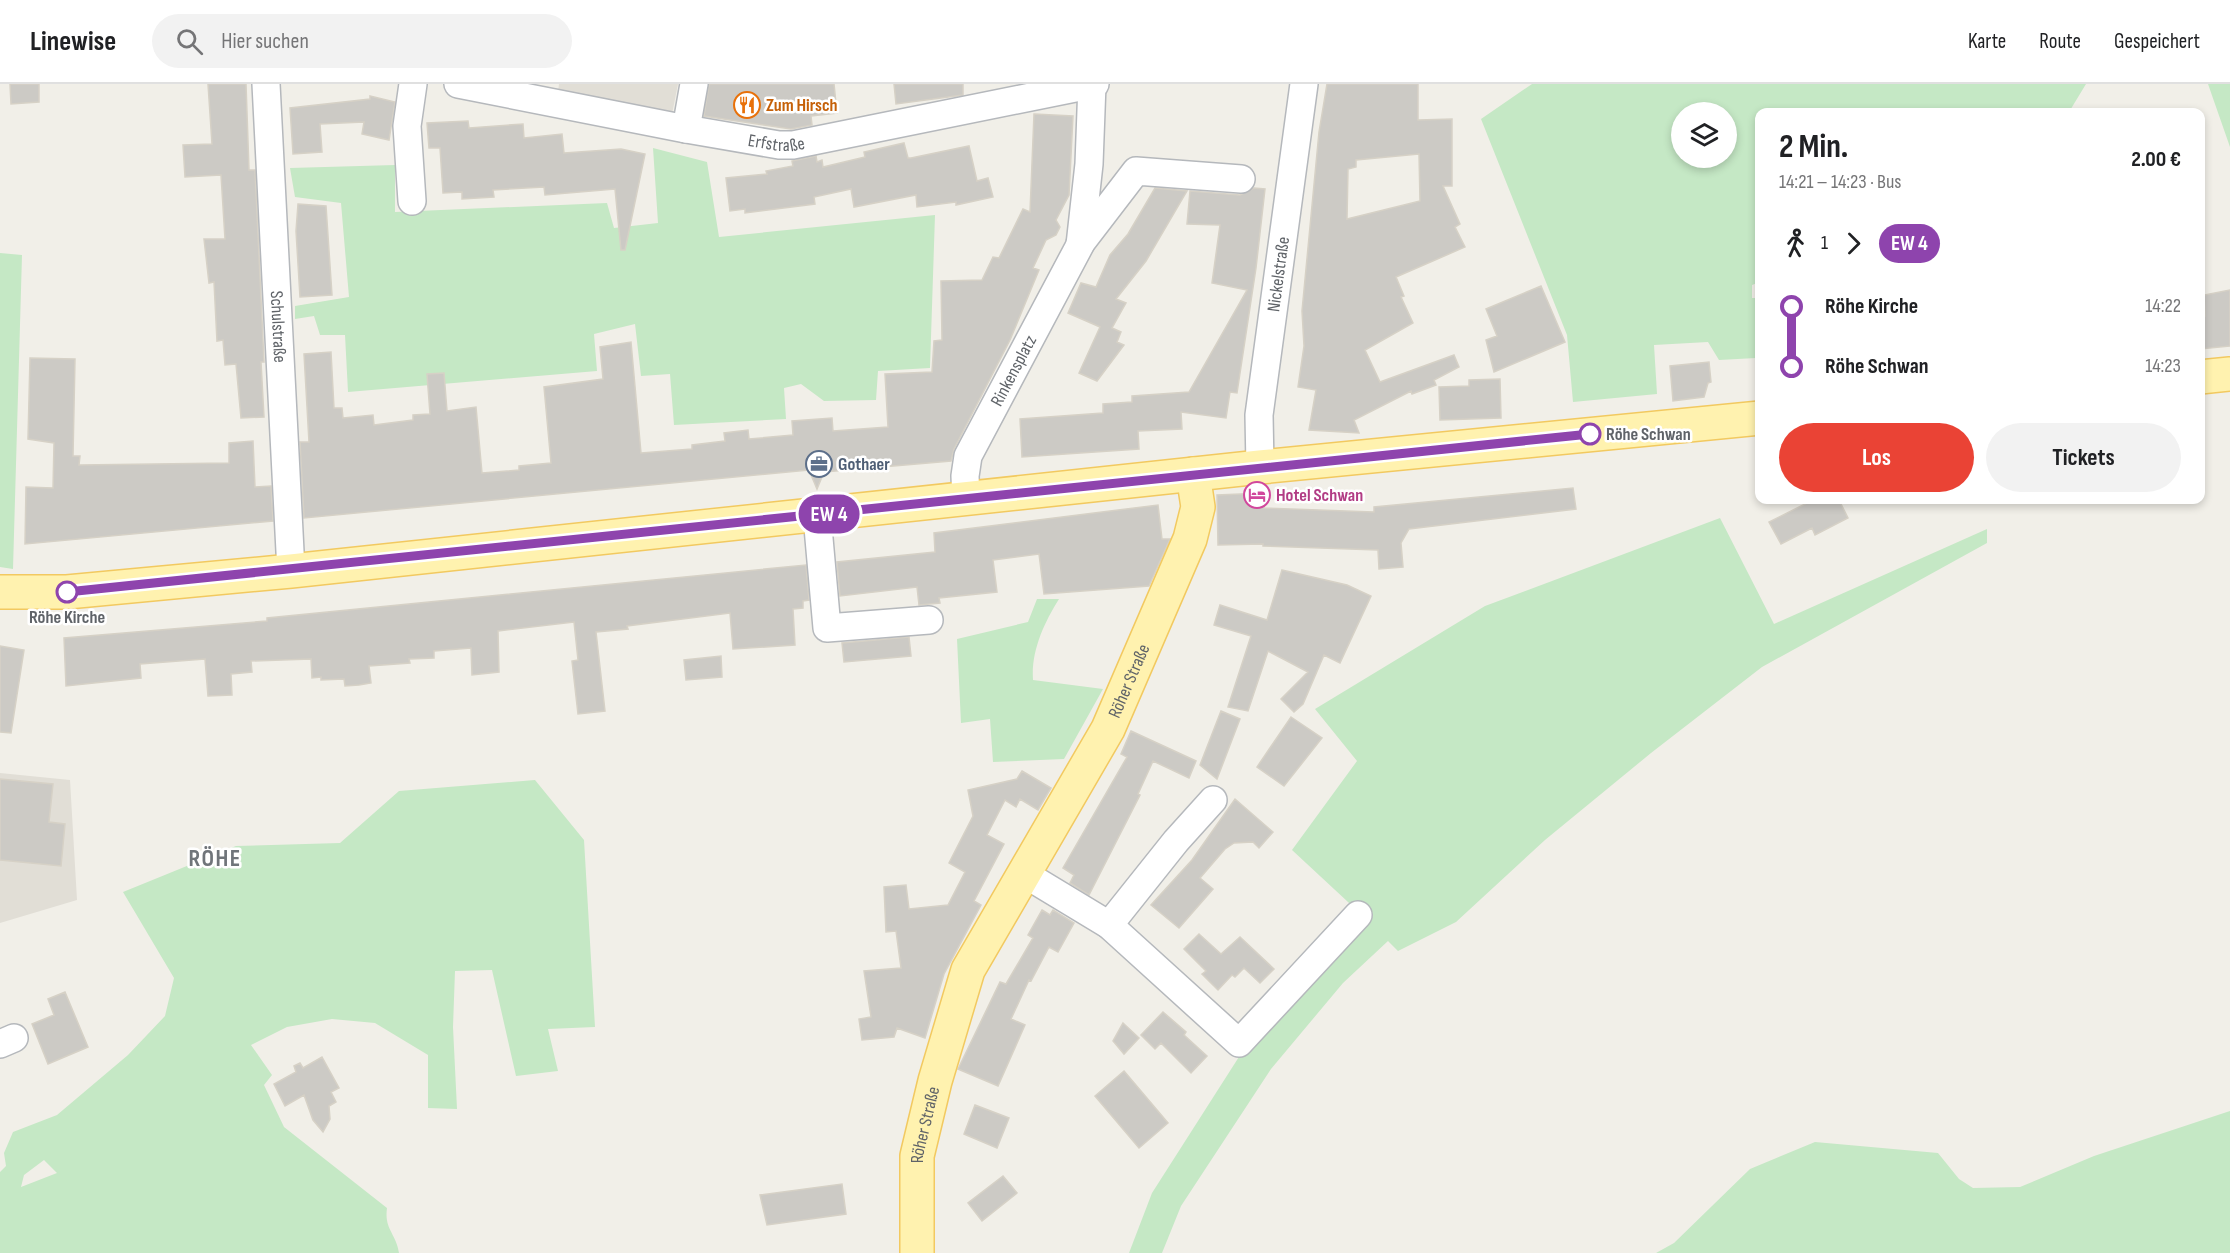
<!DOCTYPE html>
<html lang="de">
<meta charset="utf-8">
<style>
:root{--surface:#fff;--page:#f2f2f2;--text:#202124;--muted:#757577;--line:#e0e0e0;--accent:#ea4335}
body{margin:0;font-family:"Sofia Sans Condensed",sans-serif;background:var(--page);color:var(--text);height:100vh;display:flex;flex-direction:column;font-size:22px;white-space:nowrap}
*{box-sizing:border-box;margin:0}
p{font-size:20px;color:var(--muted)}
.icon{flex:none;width:33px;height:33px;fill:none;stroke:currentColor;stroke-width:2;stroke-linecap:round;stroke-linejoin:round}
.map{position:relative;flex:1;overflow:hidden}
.sheet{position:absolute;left:1755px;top:24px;width:450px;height:396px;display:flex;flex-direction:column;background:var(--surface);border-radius:12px;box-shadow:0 3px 9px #0003}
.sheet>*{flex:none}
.badge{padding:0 12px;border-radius:20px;font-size:21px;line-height:39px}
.fabs{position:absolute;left:1671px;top:18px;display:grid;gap:12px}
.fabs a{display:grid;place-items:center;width:66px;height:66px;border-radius:50%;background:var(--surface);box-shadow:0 3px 9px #0003;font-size:30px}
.map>.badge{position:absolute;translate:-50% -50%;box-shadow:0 0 0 3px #fff}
.legs{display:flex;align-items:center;gap:9px;height:66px;padding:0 24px;font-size:20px}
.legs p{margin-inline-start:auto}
.summary{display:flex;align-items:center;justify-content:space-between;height:102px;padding:0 24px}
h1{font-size:33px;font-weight:700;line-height:45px}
.primary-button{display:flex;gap:12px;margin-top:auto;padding:12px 24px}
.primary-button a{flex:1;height:69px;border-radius:36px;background:var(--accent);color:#fff;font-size:24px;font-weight:700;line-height:69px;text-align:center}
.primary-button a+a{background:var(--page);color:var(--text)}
ul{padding:0 24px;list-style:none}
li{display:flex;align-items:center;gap:21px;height:60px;font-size:22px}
li i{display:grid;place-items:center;width:9px;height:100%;margin:0 8px;background:currentColor}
li i::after{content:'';width:15px;height:15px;margin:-8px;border:4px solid;border-radius:50%;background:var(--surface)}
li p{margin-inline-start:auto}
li:first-child i{background:linear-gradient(#0000 50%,currentColor 0)}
li:last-child i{background:linear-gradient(currentColor 50%,#0000 0)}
header{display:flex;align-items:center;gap:36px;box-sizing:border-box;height:84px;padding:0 30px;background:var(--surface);border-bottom:2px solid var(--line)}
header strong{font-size:28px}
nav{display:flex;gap:33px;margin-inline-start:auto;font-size:21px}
.search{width:420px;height:54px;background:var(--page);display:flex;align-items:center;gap:15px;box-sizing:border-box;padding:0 21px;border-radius:33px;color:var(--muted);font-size:22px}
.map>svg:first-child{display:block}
</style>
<header>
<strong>Linewise</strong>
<div class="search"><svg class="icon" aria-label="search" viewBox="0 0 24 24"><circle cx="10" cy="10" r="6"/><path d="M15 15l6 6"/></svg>Hier suchen</div>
<nav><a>Karte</a><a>Route</a><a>Gespeichert</a></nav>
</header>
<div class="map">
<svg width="2230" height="1169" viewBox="0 0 2230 1169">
<rect width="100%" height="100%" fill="#f1efe8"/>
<!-- education -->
<path fill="#e1ded6" d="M559,0H678L672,30L558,8Z
M0,689L70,696L77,816L0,839Z"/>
<!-- green -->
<path fill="#c5e8c5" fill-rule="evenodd" d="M1532,0H2086L2069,28H1760V198L1752,201V214H1759L1756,274L1719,276L1708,258L1654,261L1657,310L1573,318L1567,251L1481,35ZM1682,28H1726V74H1682Z
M2208,0H2230V63Z
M653,64L707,78L719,153L935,131L930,284L878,287L876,316L824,317L801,300L784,304L786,335L674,341L670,290L641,292L635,240L594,250L597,287L348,308L345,251H320L314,232L295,235V222L349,213L341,119L295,113L290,84L395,81V128L607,119L614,144L658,139Z
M0,169L22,171L13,485L0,483Z
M1720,434L1774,540L1987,445V459L1762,583L1651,669L1545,756L1456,838L1398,867L1388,857L1343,899L1271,985L1181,1122L1162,1169H1129L1152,1109L1244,965L1362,831L1292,766L1357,677L1315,625L1485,522Z
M1037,515H1059C1044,539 1031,567 1033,596L1103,605L1064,675L993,678L990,635L961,639L957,555L1028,538Z
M535,696L584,756L595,943L548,945L558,987L516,992L492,886L455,887L453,943L457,1025L428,1024V971L375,939L332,935L287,943L251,961L272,991L264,1001L284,1043L387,1124C384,1146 396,1149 399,1169H0V1088L6,1082L4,1069L13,1048L57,1031L128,971L165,932L174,894L123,808L236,762L340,759L399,707ZM44,1076L57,1089L21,1103L24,1091Z
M2230,1027V1169H1656L1674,1159L1750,1085L1815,1058L1938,1069L1959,1095L1973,1104L2020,1103L2094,1072Z"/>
<!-- building -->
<path fill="#cccac5" stroke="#d6d1c6" stroke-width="1.5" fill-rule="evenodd" d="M10,0H39V18L11,20Z
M208,0H246L249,86H255L264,278H261L264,333L241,334L236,280L225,281L223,256L217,257L214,198L209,199L204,155H225L221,91L185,93L183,61L212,60Z
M709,0H834L837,29L811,32L812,41L791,45L704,32Z
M894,0H963V11L896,20Z
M1327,0H1418V36L1452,35V102H1443L1460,140L1455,143L1465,163L1396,193L1404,212L1401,213L1413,239L1365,266L1380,298L1454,271L1459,283L1434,296L1436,301L1412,310L1411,307L1354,336L1359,349L1309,346L1316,306L1298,303L1304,262L1302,227L1319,48ZM1419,70L1420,117L1347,135L1348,85L1356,83V76Z
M370,12L395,18L389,56L362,50L364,38L320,40L322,68L293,70L290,24L370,15Z
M1034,30L1073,32L1069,111L1056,136L1060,143L1056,151L1046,156L1033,184L1039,186L1010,256L954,365L951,377L824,388L817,405L809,386L304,434L300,358H309L304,270L331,268L334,324H342L343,334L373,331L374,341L413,336V331L430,330L427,290L444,289L447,327L476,323L482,389L519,386V382L551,379L544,303L603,295L600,263L631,258L641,369L692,365V361L725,357L724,349L748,346L749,355L793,351L792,337L832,334L833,347L888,343L885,290L932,288L934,257L942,256L941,197L982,196L993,173L999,174L1023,125L1030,128Z
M468,37L469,44L523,40L524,54L562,50L564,69L621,65L645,70L625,166H621L615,105L545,111L544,103L493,106L494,113L462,115V108L443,109L440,64H429L427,39Z
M904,59L908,74H911L969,62L977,97L988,94L993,113L956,121V118L917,123L916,111L854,123L851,105L814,113L815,120L745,129V125L730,127L726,94L767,90L766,87L793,82L792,77L816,72L817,78L822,76L823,83L865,73L864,68Z
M1155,104L1187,107L1146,177L1116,215L1126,219L1112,244L1121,248L1117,258L1124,261L1097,297L1079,289L1100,243L1068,229L1081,199L1096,203L1110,171L1128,150Z
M1254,104L1265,105L1256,184L1237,309L1230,308L1226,334L1181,328L1182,345L1138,347L1139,365L1022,373L1020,335L1103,329V320L1132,318V312L1189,308L1247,206L1212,199L1220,141L1187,140L1190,107L1240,111Z
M298,120L326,122L332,211L300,213L296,147Z
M1541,202L1565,258L1494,288L1486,256L1497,252L1486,225Z
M2230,206V262L2200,265V232H2205L2204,211Z
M30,274L75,275L73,372H80L79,381L229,379V359L253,357L255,403L271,402L273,437L25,460L26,403L53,404L54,359L28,355Z
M1709,278L1711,298L1708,299L1704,313L1673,317L1670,282Z
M1500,295L1501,334L1440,336L1439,303L1469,302V296Z
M1573,404L1576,425L1409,445L1401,459L1403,483L1379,485L1378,466L1263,462V460L1218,461L1217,411L1264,409V424L1374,428V423Z
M1813,416H1839L1848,434L1815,451L1812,444L1781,460L1769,438Z
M1158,421L1162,455H1170L1149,502L1044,510L1039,470L993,476L997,508L939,514L940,519L919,521L917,503L840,512L837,478L935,468L934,449Z
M806,481L809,516L803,517V524L793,525L795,561L733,565L730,529L627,542L628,545L596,548L605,627L578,630L572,577L578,576L574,538L498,547L499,588L472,591L471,564L434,567V574L409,575L410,579L369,582L371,599L359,601L345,602L344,595L321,596V593L312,594L311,575L251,577L252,588L231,590L232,611L208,612L205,575L140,580L141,594L66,602L64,554L267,537V534Z
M1282,486L1347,501L1371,512L1340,579L1324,571L1303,620L1294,628L1281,615L1308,588L1268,567L1248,627L1228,623L1251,552L1214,541L1220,521L1267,536Z
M909,553L911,572L844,578L842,559Z
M0,562L24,566L11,649L0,648Z
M721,572L722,593L686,596L684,576Z
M1221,627L1240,635L1217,695L1200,681Z
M1291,633L1322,654L1284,702L1257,683Z
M1131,647L1196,677L1189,694L1153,677L1138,710L1140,711L1089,811L1070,799L1074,791L1063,784L1127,673L1121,670Z
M1022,687L1051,704L1038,726L1020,715L1016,723L1005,716L987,751L1004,760L974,817L981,821L944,890L925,954L897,944L894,953L862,956L859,935L871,933L864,887L901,884L896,847L886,848L884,803L906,801L909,825L948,821L965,788L949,779L973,732L968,706L1017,695Z
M0,695L53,700L49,738L65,740L61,782L0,776Z
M1235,715L1273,748L1259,764L1253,758L1234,759L1225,765L1200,794L1213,805L1179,844L1151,821L1192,776Z
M1042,826L1050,831L1053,826L1074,839L1058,868L1049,863L1031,897L1029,896L1011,935L1025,941L998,1002L958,985L1000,898L1006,900L1033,854L1028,851Z
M1199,850L1221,870L1240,853L1274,885L1260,899L1244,884L1235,893L1232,891L1218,906L1202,890L1206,887L1184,865Z
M65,908L88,963L48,980L32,940L54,931L48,915Z
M1163,928L1186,948L1184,951L1207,972L1191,989L1161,959L1155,965L1141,951Z
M1123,939L1139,954L1124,970L1113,957Z
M322,973L339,1004L331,1008L336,1018L329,1022L330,1035L323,1048L313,1036L304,1011L285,1022L274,1000L296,988L294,982L300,979L303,984Z
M1124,987L1168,1039L1139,1064L1095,1012Z
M975,1021L1009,1034L997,1064L964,1050Z
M1003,1092L1017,1109L982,1137L968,1119Z
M842,1100L846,1130L767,1141L760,1111Z"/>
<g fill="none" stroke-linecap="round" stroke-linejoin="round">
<defs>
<g id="minor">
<path id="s1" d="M266,0L291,487"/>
<path id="s2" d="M458,0L686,45L779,61H793L1095,0"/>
<path d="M686,45L694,0"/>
<path d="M412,117L407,42L413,0"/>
<path d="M1080,160L1136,87L1241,95"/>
<path id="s3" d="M1260,383L1259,331L1304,0"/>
<path id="s4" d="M966,416L965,392L968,372L1080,161L1089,80L1092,0"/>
<path d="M817,432L827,544L929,536"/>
<path d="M1023,789L1109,841L1239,959L1358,831"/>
<path d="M1109,841L1176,757L1213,716"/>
<path d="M0,960L14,954"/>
</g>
<g id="major">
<path d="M2200,293L2230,290"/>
<path d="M0,508H67L291,487L1260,383L1760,334"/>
<path id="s5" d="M917,1169V1072L935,997L968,886L1108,645L1190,455L1198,423L1193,390"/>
</g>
</defs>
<!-- minor casing -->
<use href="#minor" stroke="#b5b8bc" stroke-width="30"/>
<!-- major casing -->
<use href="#major" stroke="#f2c960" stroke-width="36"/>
<!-- minor -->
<use href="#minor" stroke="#fff" stroke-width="27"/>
<!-- major -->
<use href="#major" stroke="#fff2af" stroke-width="33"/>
</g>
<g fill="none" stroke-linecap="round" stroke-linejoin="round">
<defs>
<path id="line-1" d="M67,508L1590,350"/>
</defs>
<!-- line-1 casing -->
<use href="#line-1" stroke="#fff" stroke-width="14"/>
<!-- line-1 -->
<use href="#line-1" stroke="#8e44ad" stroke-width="9"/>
</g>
<!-- icons -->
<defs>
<symbol id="restaurant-ring" viewBox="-11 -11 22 22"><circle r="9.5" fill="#fff" stroke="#e8710a" stroke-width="1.5"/><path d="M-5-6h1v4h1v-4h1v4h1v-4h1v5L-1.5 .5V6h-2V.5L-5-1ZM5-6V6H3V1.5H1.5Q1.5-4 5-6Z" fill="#e8710a"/></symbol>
<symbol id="office-ring" viewBox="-11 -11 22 22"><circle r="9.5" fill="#fff" stroke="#5c6f8a" stroke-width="1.5"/><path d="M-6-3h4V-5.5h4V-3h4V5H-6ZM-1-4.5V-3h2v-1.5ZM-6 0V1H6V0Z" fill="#5c6f8a"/></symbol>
<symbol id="hotel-ring" viewBox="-11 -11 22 22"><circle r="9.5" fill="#fff" stroke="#d1479c" stroke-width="1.5"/><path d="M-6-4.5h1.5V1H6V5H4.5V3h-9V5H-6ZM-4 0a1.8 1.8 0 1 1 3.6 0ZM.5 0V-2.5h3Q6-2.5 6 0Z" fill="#d1479c"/></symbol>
</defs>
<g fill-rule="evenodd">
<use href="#restaurant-ring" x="732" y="6" width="30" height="30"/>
<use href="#office-ring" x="804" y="365" width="30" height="30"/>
<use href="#hotel-ring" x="1242" y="396" width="30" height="30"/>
</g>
<!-- markers -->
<g fill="#fff" stroke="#8e44ad" stroke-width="3">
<circle cx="1590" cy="350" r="10"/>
<circle cx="67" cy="508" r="10"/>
</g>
<g text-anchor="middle" stroke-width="5" stroke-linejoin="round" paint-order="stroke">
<!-- food labels -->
<g font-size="18" font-weight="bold" fill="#c56008" stroke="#fff" text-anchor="start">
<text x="766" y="27">Zum Hirsch</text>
</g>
<!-- street labels -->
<g font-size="18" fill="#5f6368" stroke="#fff">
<text dy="6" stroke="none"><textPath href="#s2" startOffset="324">Erfstraße</textPath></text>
<text dy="6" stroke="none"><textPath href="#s3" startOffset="194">Nickelstraße</textPath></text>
<text dy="6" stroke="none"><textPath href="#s1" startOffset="243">Schulstraße</textPath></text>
<text dy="6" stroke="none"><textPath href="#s4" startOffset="141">Rinkensplatz</textPath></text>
<text dy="6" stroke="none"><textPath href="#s5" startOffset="621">Röher Straße</textPath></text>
<text dy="6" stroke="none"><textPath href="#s5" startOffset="129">Röher Straße</textPath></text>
</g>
<!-- stop labels -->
<g font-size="18" font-weight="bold" fill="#5f6368" stroke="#fff" text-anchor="start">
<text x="1606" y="356">Röhe Schwan</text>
<text x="67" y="539" text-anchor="middle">Röhe Kirche</text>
</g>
<!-- service labels -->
<g font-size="18" font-weight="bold" fill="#4e5e75" stroke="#fff" text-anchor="start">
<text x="838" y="386">Gothaer</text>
</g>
<!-- hotel labels -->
<g font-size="18" font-weight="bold" fill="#b23c85" stroke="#fff" text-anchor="start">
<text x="1276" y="417">Hotel Schwan</text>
</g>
<!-- district labels -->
<g font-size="24" font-weight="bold" letter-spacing="1.5" fill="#70757a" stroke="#fff">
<text x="215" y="782">RÖHE</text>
</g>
</g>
</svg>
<div class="fabs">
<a><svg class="icon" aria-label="layers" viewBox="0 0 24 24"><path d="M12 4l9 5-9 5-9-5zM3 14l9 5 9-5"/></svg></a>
</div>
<b class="badge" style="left:829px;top:430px;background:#8e44ad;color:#fff">EW 4</b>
<section class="sheet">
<div class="summary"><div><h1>2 Min.</h1><p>14:21 – 14:23 · Bus</p></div><b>2.00 €</b></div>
<div class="legs"><svg class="icon" aria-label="walk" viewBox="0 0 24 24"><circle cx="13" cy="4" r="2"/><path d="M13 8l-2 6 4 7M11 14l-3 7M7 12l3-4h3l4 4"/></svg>1<svg class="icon" aria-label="forward" viewBox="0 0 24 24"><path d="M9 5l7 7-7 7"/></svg><b class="badge" style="background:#8e44ad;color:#fff">EW 4</b></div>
<ul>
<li><i style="color:#8e44ad"></i><b>Röhe Kirche</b><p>14:22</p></li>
<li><i style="color:#8e44ad"></i><b>Röhe Schwan</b><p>14:23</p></li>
</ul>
<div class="primary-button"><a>Los</a><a>Tickets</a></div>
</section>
</div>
